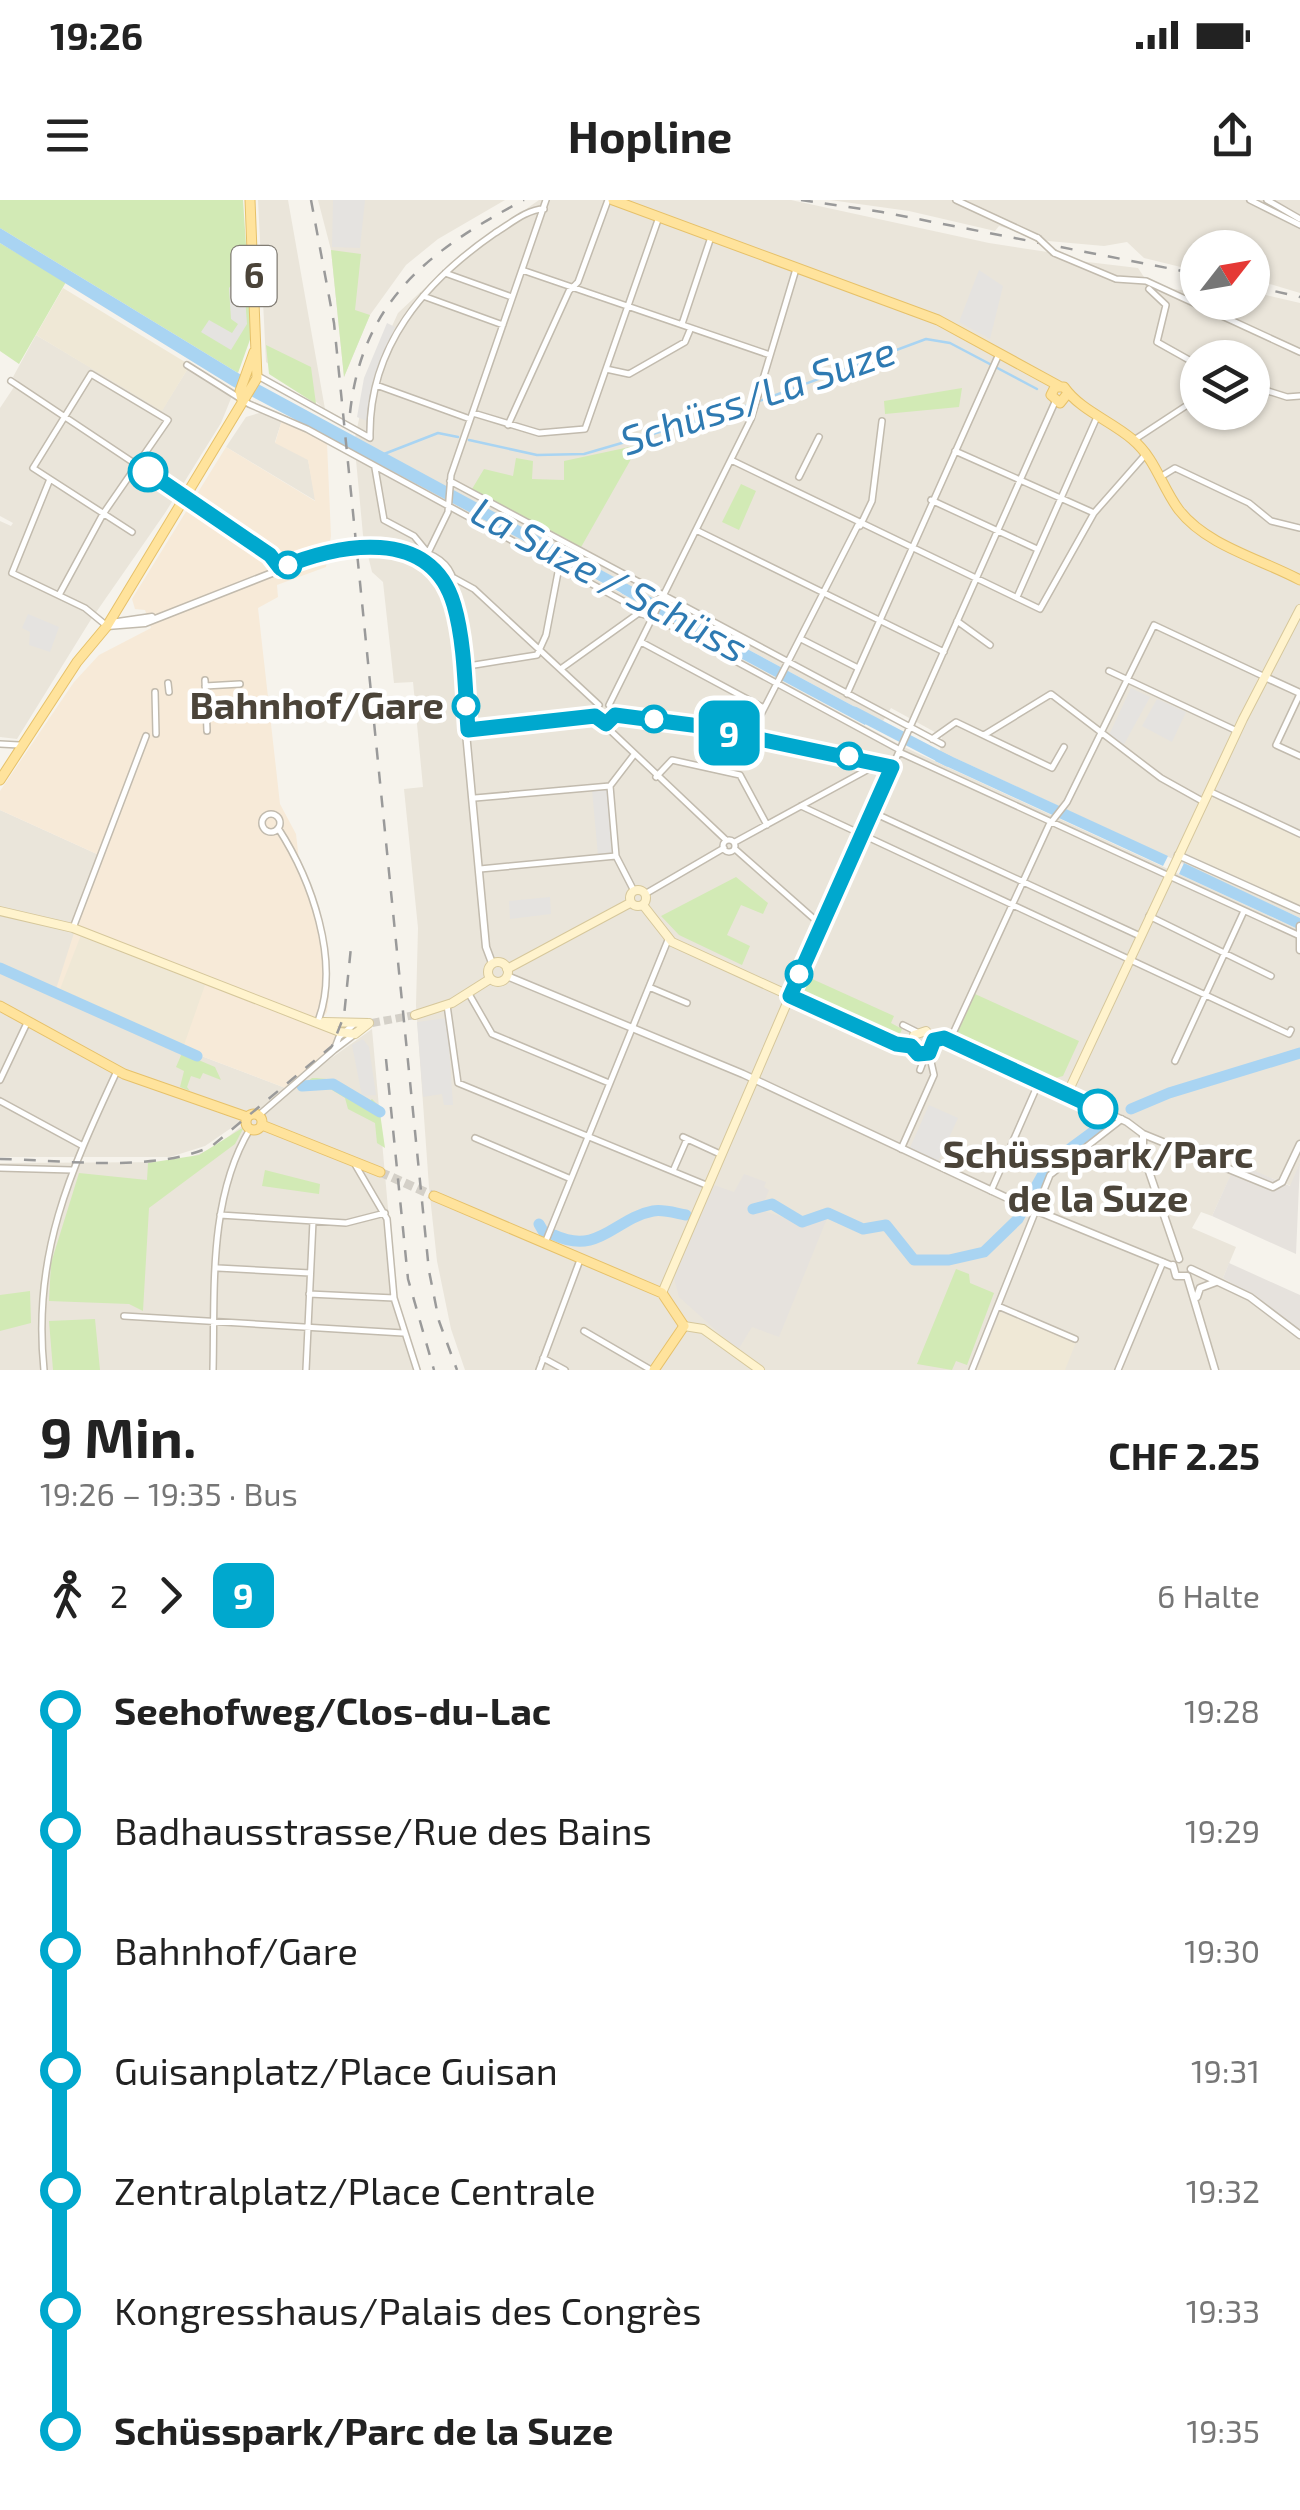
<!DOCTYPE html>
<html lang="de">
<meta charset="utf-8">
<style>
:root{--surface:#fff;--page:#f6f6f6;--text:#222;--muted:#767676}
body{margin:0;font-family:"Exo 2",sans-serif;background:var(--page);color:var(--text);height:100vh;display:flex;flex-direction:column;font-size:38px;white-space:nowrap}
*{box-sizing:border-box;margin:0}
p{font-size:32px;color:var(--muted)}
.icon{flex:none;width:55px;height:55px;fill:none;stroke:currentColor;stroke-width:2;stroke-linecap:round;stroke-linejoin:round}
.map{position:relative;height:1170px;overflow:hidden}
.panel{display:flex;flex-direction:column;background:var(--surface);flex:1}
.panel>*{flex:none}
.badge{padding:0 20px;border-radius:15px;font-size:35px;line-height:65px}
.needle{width:65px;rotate:59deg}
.controls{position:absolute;left:1180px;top:30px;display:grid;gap:20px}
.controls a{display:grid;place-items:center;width:90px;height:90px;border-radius:50%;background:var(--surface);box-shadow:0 2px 8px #0004;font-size:50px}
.map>.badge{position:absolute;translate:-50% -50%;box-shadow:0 0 0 5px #fff}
.legs{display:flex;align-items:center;gap:15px;height:110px;padding:0 40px;font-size:32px}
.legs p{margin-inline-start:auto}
.summary{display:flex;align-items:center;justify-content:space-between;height:170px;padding:0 40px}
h1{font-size:55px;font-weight:700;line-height:75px}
ul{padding:0 40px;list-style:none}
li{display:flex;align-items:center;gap:35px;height:120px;font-size:38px}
li i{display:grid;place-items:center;width:15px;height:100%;margin:0 12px;background:currentColor}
li i::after{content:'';width:25px;height:25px;margin:-12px;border:8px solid;border-radius:50%;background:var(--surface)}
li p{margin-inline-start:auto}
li:first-child i{background:linear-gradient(#0000 50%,currentColor 0)}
li:last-child i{background:linear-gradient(currentColor 50%,#0000 0)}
.status{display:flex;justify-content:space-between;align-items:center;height:70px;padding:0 50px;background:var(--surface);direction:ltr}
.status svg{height:28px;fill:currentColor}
header{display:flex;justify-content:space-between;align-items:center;height:130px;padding:0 40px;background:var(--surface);font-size:45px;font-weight:700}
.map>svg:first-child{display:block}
</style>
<div class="status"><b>19:26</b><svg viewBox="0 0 49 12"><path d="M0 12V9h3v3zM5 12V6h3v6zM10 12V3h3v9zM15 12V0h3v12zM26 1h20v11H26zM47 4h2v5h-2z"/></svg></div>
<header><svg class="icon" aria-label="menu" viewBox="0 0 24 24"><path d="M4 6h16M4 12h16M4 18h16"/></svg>Hopline<svg class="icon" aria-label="share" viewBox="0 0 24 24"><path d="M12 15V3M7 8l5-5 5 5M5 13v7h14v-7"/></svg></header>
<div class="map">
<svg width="1300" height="1170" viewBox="0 0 1300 1170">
<rect width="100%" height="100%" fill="#f6f3ec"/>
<!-- residential -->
<path fill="#eae5da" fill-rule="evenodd" d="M258,0H288L325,209L266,162Z
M318,0H505L438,39L406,65L370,115L344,177L331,50Z
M539,0H791L989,43L1061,54L1079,61L1138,68L1144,77L1172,89L1197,92L1198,102H1252L1253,92L1300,103V718L940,551L942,536L891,508L883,521L870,515L355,238L367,181L398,113L459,56ZM1198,158H1252V212H1198Z
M830,0H1300V93L1253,79L1252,48H1198L1197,71L1144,58L1127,42L1104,46L1048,41L999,26L995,31L909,11Z
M36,135L162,210L190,165L234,191L221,223L165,313L90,421L17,539L0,537V321L11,326L13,323L0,316V208L18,181L13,177Z
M266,211L282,220L275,242L308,259L316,301L226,247L246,217Z
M355,249L902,546L1300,730V962L1291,986L1236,964L1212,1016L1201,1012L1192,1028L1236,1047L1223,1078L1269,1107L1300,1134V1170H465L451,1129L437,1061L429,987L416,805L418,728L404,589L423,587L413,482L394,483L383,382L372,372L363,335Z
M0,610L99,655L57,790L204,857L288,889L372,829L396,1098L420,1170H0V963L177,962L214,948L243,925L240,922L205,946L170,957H0Z"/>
<!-- commercial -->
<path fill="#f7ead8" d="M282,220L327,243L331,336L326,367L277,385L278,397L258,408L280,604L296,634L299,660L318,707L325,748L329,795L327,812L320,821L340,832L334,850L288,889L204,857L56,789L99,655L0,610V591L74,482L99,455L151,428L145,410L135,409L132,399L226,247L315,301L308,260L275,243Z"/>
<!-- industrial -->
<path fill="#e6e2dd" d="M1300,962L1296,1054L1212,1016L1236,963L1290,986Z
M744,974L766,982L764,987L769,990L761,1010L805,1025L828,1016L779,1137L752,1127L738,1150L679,1097L674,1078L682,1052L714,985L734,992Z
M1229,1063L1300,1095V1134L1269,1107L1223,1078Z"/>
<!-- education -->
<path fill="#efe8d6" d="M63,88L190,165L162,211L36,135Z
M1209,591L1300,634V710L1178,655Z
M81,735L205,785L184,845L60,789Z
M1000,1112L1076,1142L1065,1170H977Z"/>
<!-- green -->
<path fill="#d2eab5" d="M0,0H243L252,134L238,173L0,28Z
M0,43L66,82L19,164L0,151Z
M331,50L361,54L355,110L370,115L344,177Z
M266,145L311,167L316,204L269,174Z
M962,188L959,207L885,214L884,201Z
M639,245L580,349L472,289L484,269L513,276L516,258L533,261L532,279L564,280V261Z
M741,284L756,291L739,330L722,322Z
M736,677L768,703L763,714L741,705L727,735L750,746L742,765L679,735L661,716Z
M810,778L894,816L891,823L902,829L899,836L803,792Z
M975,794L1079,841L1063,876L1056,878L957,833Z
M182,853L215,867L221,880L203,873L200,879L191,876L187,887L190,891L180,887L184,871L176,867Z
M312,878C338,878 349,886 368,902L372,899L379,906L385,948L377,943L375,923L348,909L345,898L327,887L297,889Z
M244,927L235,944L149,1008L143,1111L129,1104L49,1101L51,1063L79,973L147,980L148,963L199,955Z
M265,970L320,984L319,994L262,986Z
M956,1069L969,1074L970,1083L994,1093L967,1165L956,1161L952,1170L917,1164Z
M30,1091L31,1123L0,1131V1095Z
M95,1119L100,1170H53L49,1121Z"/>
<!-- parking -->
<path fill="#e5e3e0" d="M333,0H365L360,48L332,47Z
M979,70L1003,86L990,139L959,122Z
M233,83H244L247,124L231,150L201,132L209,120L232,133L238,124L231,119L229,88Z
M387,123L395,127L373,183L367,221L357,217L364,178Z
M28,414L59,427L50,452L29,445L30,432L22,428Z
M1131,488L1150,497L1122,548L1108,537Z
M1157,499L1186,512L1172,542L1142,526Z
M608,587L613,653L598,655L592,589Z
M550,697L551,714L510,719L509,701Z
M447,818L453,905H444L442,894L423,897L417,822Z
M363,839L369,847L376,895L362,896L352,845Z
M929,905L958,918L937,964L909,950Z"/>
<!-- water -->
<path fill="#a9d4f2" d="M0,28L238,173L638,390L633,399L232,186L0,43Z
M667,406L870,515L865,525L662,416Z
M940,551L1168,656L1163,666L935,561Z
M1184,663L1300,718V730L1179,674Z"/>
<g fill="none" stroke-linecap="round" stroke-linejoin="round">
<!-- stream -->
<path stroke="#a9d4f2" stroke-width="2.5" d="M469,240L537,255L584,254L735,210L926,139L950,143L1037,189
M384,254L438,233L458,237"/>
<!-- river -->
<path stroke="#a9d4f2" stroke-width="11" d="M625,389L674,416
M854,512L948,561
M0,768L197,856
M302,886L333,884L380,912
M1131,909L1169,893L1300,853
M753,1009L772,1004L802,1022L828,1013L863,1029L886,1025L914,1060H949L984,1052L1018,1019L1048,965L1105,923
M539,1024L543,1031
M554,1035C599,1056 615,1018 653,1011C663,1009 675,1013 686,1015"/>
<!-- tertiary-tunnel -->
<path stroke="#d4d0c8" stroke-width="6" stroke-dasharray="6 3" stroke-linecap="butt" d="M328,351L364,346"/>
<!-- secondary-tunnel -->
<path stroke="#d4d0c8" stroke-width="8" stroke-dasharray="8 4" stroke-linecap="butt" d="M372,823L415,815"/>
<!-- primary-tunnel -->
<path stroke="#d4d0c8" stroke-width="9" stroke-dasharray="9 4.5" stroke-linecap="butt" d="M380,972L434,996"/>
<defs>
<path id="minor" d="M956,0L1038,38
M1250,0L1300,25
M1267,0L1300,19
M1054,53L1116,79L1146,81L1300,152
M522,70L770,155
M445,73L512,97
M1149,89L1166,105L1157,142L1198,165
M423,96L503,125
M682,124L711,37
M187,165L249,204L307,229L634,407L638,413L658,419L900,550
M606,169L629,174L685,142L690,130
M258,176L370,238C368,147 424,82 495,33C510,24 527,9 544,9
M11,181L239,333L280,368
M376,185L470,219
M1252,186L1287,197L1300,196
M473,213L539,233L585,229L659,17
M508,225L569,91L578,82L608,0
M1134,240L1198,198
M955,251L1094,313
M731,260L1040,409L1094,313L1146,254
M375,268L384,320L414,336L428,353
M1162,276L1175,268L1249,303L1271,321L1300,328
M799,277L819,237
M50,279L132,332
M450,281L942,544
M931,300L1037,349
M860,326L872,301L882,221
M696,330L944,452
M428,353L448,312L451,275L546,0
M454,378L474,389L599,505
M59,395L103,314L168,220L91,174L33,268L50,279L12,373L85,408L107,426
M1017,397L1097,217
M957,421L990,445
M801,439L858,468
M641,442L764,508
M462,467L537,455L546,435L559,367
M562,468L664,395
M1109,471L1237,531
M205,480L207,531
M168,483L169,492
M205,486L240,484
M155,492L156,534
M847,494L999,154
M1300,494L1276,545L1300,556
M609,505L751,219L796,69
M615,515L691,525L892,567
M595,516L726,640
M468,529L595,516
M984,535L1051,494L1161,578L1204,602
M750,536L858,325
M932,539L956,522L1052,568L1064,547
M0,544L19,545
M899,552L1300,736
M656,577L672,560L740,575L767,625
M610,586L616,656L634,691
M610,586L633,556
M1209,591L1300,634
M475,598L610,586
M801,606L1289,834L1291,830
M872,612L1140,736
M262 623a9 9 0 1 1 18 0a9 9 0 1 1-18 0Z
M278,628C311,679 341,761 318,821
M723 646a6 6 0 1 1 12 0a6 6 0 1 1-12 0Z
M735,642L878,564
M735,649L821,725
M480,669L616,656
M645,694L724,648
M1149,716L1271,776
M73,728L146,536
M649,787L687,803
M469,794L492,834L609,883
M790,796L1055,202
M447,805L458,883L706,985
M903,825L917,832
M950,840L1049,625L1067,602L1154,425L1265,477
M334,850L355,834
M1175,861L1244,711
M920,870L926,854
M0,880L27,823
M0,901L83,946
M259,915L334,850L339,837L353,825
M683,937L720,954
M475,938L571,979
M901,949L934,875L929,853
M356,966L387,1019L394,1098L417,1170
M0,968L72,970
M673,971L687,939
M991,991L1039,882
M220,1015L346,1023L385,1013
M545,1043L668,740
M218,1068L310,1073
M309,1094L394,1098
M998,1106L1075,1139
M124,1116L403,1133
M584,1131L651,1170
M543,1158L565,1170
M44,1170C32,1055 70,972 117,871
M213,1170C215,1090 208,999 250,929
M306,1170L313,1021
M539,1170L580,1060
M972,1170L1050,975L1122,919
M1118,1170L1163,1062"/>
<path id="tertiary" d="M364,346C407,346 461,348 454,403
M408,351L443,381L454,404L486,747L492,763
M111,423L152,417
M107,426L145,423L328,351
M1265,477L1300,493
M1178,655L1300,710
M1300,726V750
M507,776L743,874L1020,1004L1172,1066
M1067,894L1127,922L1143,934L1273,987L1282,982L1300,944
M1143,934V954L1179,1059
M1173,1065L1176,1076H1187
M1191,1069L1250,1097L1300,1135
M1187,1076L1215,1170
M1197,1097L1200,1088L1216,1082"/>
<path id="secondary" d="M630 698a8 8 0 1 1 16 0a8 8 0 1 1-16 0Z
M643,705L672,742L896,844L911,846L919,854L929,853L934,840
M0,711L73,728L340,832L355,834L369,823
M488 772a10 10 0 1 1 20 0a10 10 0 1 1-20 0Z
M507,769L630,703
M415,815L452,803L490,779
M324,822L369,823
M911,846L914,835L926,831L934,840L944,838L1067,894L1243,519L1300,409
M662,1093L790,796
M684,1126L703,1129L760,1170"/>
<path id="primary" d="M613,0L938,120L1059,186
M1068,193L1060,203L1051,195L1055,187H1064C1080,210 1111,221 1132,239C1156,259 1161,286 1179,310C1207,346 1261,359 1300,380
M242,200L240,191L254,152
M0,580L77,462L107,426L257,178L250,0
M0,806L124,874L247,917
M246 922a8 8 0 1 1 16 0a8 8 0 1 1-16 0Z
M262,925L380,972
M434,996L662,1093L684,1126L654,1170"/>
</defs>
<!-- minor casing -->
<use href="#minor" stroke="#c2bbae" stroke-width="8"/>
<!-- tertiary casing -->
<use href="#tertiary" stroke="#c2bbae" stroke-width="9"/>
<!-- secondary casing -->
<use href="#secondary" stroke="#d6c79b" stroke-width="10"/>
<!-- primary casing -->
<use href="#primary" stroke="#e6c16a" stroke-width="11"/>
<!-- minor -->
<use href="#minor" stroke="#fff" stroke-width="5"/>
<!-- tertiary -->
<use href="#tertiary" stroke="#fff" stroke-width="6"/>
<!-- secondary -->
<use href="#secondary" stroke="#fff3cd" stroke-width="8"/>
<!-- primary -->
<use href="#primary" stroke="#ffe39c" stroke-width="9"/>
<!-- rail -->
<path stroke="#9a9a9a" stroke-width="2.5" stroke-dasharray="12 12" stroke-linecap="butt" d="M311,0L334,123L429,1071L439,1121L457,1170
M801,0L882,12L1198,74
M1252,86L1300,97
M350,213C362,100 431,49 524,0
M386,859L408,1079L434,1170
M0,959C63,960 155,973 212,946L332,846L344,816L351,747"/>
<defs>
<path id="minor-bridge" d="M1038,38L1054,53"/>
</defs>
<!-- minor-bridge casing -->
<use href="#minor-bridge" stroke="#c2bbae" stroke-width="8" stroke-linecap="butt"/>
<!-- minor-bridge -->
<use href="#minor-bridge" stroke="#fff" stroke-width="5"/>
</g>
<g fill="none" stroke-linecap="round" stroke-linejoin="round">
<defs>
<path id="line-1" d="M148,272L270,355L280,368C338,344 431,325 454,405C465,443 465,490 468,530L595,516L606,524L615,515L692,525L892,567L790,796L896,844L911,846L918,854L929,853L934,840L944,838L1098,909"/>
</defs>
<!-- line-1 casing -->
<use href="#line-1" stroke="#fff" stroke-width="22"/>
<!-- line-1 -->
<use href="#line-1" stroke="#00a8ce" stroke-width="15"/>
</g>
<!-- markers -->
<g fill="#fff" stroke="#00a8ce" stroke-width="5">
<circle cx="148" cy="272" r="18"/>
<circle cx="288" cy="365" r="12"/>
<circle cx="466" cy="506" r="12"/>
<circle cx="654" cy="519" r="12"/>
<circle cx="849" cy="556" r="12"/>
<circle cx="799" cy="774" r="12"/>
<circle cx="1098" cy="909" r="18"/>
</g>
<g text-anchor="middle" stroke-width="9" stroke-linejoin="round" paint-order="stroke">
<!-- shield labels -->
<rect fill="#fff" stroke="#817c74" stroke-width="2.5" x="231.5" y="46" width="45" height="60" rx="8"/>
<g font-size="35" font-weight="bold" fill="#4b4439">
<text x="254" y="88">6</text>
</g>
<!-- stop labels -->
<g font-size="38" font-weight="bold" fill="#4b4439" stroke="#fff" text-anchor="end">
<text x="444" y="519">Bahnhof/Gare</text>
<text x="1098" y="968" text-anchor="middle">Schüsspark/Parc<tspan x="1098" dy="44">de la Suze</tspan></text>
</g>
<!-- water labels -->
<g font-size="40" font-style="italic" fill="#2e7ab2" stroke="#fff">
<text transform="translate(758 196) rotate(-19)" y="14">Schüss/La Suze</text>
<text transform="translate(609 380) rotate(28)" y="14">La Suze / Schüss</text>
</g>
</g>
</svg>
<div class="controls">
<a><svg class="needle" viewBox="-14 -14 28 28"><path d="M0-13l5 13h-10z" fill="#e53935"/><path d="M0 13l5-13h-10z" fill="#767676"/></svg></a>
<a><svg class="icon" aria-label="layers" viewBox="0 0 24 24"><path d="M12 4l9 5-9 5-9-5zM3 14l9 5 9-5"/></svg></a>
</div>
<b class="badge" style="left:729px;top:533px;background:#00a8ce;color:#fff">9</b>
</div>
<section class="panel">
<div class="summary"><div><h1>9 Min.</h1><p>19:26 – 19:35 · Bus</p></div><b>CHF 2.25</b></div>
<div class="legs"><svg class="icon" aria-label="walk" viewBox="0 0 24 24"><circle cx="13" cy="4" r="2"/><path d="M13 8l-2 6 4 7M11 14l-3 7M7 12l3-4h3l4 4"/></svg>2<svg class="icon" aria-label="forward" viewBox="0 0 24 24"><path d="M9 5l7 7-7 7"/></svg><b class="badge" style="background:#00a8ce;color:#fff">9</b><p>6 Halte</p></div>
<ul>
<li><i style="color:#00a8ce"></i><b>Seehofweg/Clos-du-Lac</b><p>19:28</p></li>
<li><i style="color:#00a8ce"></i><span>Badhausstrasse/Rue des Bains</span><p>19:29</p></li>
<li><i style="color:#00a8ce"></i><span>Bahnhof/Gare</span><p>19:30</p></li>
<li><i style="color:#00a8ce"></i><span>Guisanplatz/Place Guisan</span><p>19:31</p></li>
<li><i style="color:#00a8ce"></i><span>Zentralplatz/Place Centrale</span><p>19:32</p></li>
<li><i style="color:#00a8ce"></i><span>Kongresshaus/Palais des Congrès</span><p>19:33</p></li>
<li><i style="color:#00a8ce"></i><b>Schüsspark/Parc de la Suze</b><p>19:35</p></li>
</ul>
</section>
